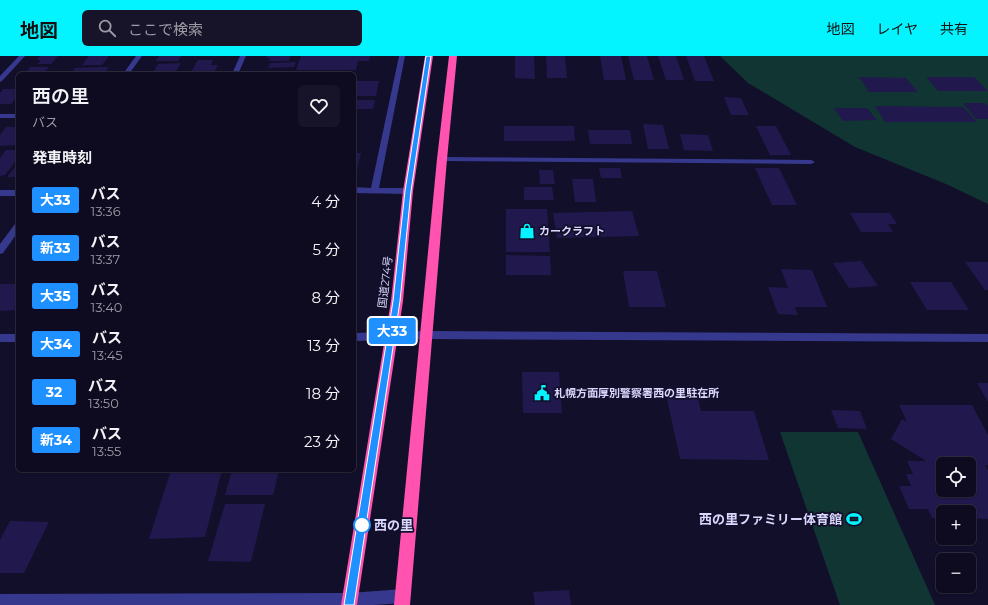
<!DOCTYPE html>
<html lang="ja">
<meta charset="utf-8">
<style>
:root{--surface:#0e0b20;--page:#171429;--text:#f1f3f6;--muted:#9b9ba5;--line:#2e2b3e;--accent:#04f4ff}
body{margin:0;font-family:Montserrat,"Noto Sans JP",sans-serif;background:var(--page);color:var(--text);height:100vh;display:flex;flex-direction:column;font-size:15px;white-space:nowrap}
*{box-sizing:border-box;margin:0}
p{font-size:13px;color:var(--muted)}
.icon{flex:none;width:22px;height:22px;fill:none;stroke:currentColor;stroke-width:2;stroke-linecap:round;stroke-linejoin:round}
.map{position:relative;flex:1;overflow:hidden}
.details{position:absolute;left:16px;top:16px;width:340px;height:400px;display:flex;flex-direction:column;background:var(--surface);border-radius:6px;box-shadow:0 1px 3px #0004,0 0 0 1px var(--line)}
.details>*{flex:none}
.badge{padding:0 8px;border-radius:3px;font-size:14px;line-height:26px}
.tools{position:absolute;left:936px;top:401px;display:grid;gap:8px}
.tools a{display:grid;place-items:center;width:40px;height:40px;border-radius:6px;background:var(--surface);box-shadow:0 1px 3px #0004,0 0 0 1px var(--line);font-size:20px}
.map>.badge{position:absolute;translate:-50% -50%;box-shadow:0 0 0 2px #fff}
h2{padding:0 16px;font-size:15px;line-height:36px}
.round{display:grid;place-items:center;flex:none;width:42px;height:42px;border-radius:6px;background:var(--page)}
.head{display:flex;align-items:center;justify-content:space-between;height:68px;padding:0 16px}
h1{font-size:19px;font-weight:600;line-height:30px}
ul{padding:0;list-style:none}
li{display:flex;align-items:center;gap:12px;height:48px;padding:0 16px}
li div{flex:1}
li b{display:block;font-size:15px}
li em{font-style:normal}
li .badge{min-width:44px;font-weight:700;text-align:center}
header{display:flex;align-items:center;gap:24px;box-sizing:border-box;height:56px;padding:0 20px;background:var(--accent);color:#111}
header strong{font-size:19px}
nav{display:flex;gap:22px;margin-inline-start:auto;font-size:14px}
.search{width:280px;height:36px;background:var(--page);display:flex;align-items:center;gap:10px;box-sizing:border-box;padding:0 14px;border-radius:6px;color:var(--muted);font-size:15px}
.map>svg:first-child{display:block}
</style>
<header>
<strong>地図</strong>
<div class="search"><svg class="icon" aria-label="search" viewBox="0 0 24 24"><circle cx="10" cy="10" r="6"/><path d="M15 15l6 6"/></svg>ここで検索</div>
<nav><a>地図</a><a>レイヤ</a><a>共有</a></nav>
</header>
<div class="map">
<svg width="988" height="549" viewBox="0 0 988 549">
<rect width="100%" height="100%" fill="#120f2b"/>
<!-- green -->
<path fill="#113532" d="M720,0H988V148L946,128L855,91L748,27Z
M780,376H858L935,549H840Z"/>
<!-- building -->
<path fill="#21194d" fill-rule="evenodd" d="M40,0H58L51,8H37L41,4H37Z
M89,0H109L102,9H82Z
M159,0H181L178,5H156Z
M267,0H290L289,5H269L270,2H266Z
M301,0H370L369,5H358L356,14H296Z
M515,0H534L535,23L515,22Z
M546,0H565L567,22H547Z
M600,0H621L626,24H604Z
M628,0H647L654,24H634Z
M658,0H676L684,24H666Z
M686,0H704L714,25H695Z
M198,4H213L211,9H218L213,18H190Z
M296,6L294,11L268,12L270,7Z
M181,7L175,17L152,18L158,8Z
M30,11H49L43,18H25Z
M109,11L104,18H71L75,12Z
M859,21L906,22L918,36H869Z
M926,21H974L988,35H938Z
M354,25H379L376,40H354Z
M3,33H18V40L11,48H0V37Z
M724,41L741,42L749,59H731Z
M354,44H375L373,53H354Z
M963,47H985L988,50V63H976Z
M875,50L963,51L977,66H885Z
M834,52H867L877,64L843,65Z
M643,68L663,69L669,93H648Z
M504,70H574L575,85H504Z
M756,70H776L791,99H770Z
M6,71H18V87L16,89L0,90V79Z
M588,74H630L632,88H590Z
M680,78L708,79L713,95L684,94Z
M6,94H18V102L5,119L0,120V102Z
M354,97H361L355,122H354Z
M18,107V121H7Z
M599,112H620L622,122H601Z
M755,112H779L797,149H772Z
M539,114H553L555,128H540Z
M572,123H593L596,146H575Z
M524,131H552L554,144H524Z
M506,153H547L550,196H506Z
M632,155L639,180L557,182L553,157Z
M850,157H890L897,168H888L893,176H861Z
M506,199L550,200L551,219H506Z
M861,205L878,230L849,232L833,207Z
M965,206H988V234H985Z
M781,213L812,214L827,251H795L798,259L778,258L768,231L788,232Z
M623,215H657L666,251H629Z
M910,226H951L969,254H927Z
M0,228H18L17,254L0,255Z
M522,316H559L562,357H523Z
M977,327H988V346Z
M665,333L696,334L701,355H754L769,404L680,403Z
M899,349H972L988,379V409H985L988,414V463L969,462V456H943V462H932L928,453H909L899,430H911L906,418H913L907,405H926L891,383L902,363L907,366ZM943,408H969V434H943Z
M831,354L860,355L867,373L838,372Z
M171,414H222L205,481L149,483Z
M232,414H279L273,439H225Z
M225,448H265L251,506L208,505Z
M10,465L49,466L24,517H0V484Z
M569,534L571,549H535L533,536Z"/>
<g fill="none" stroke-linecap="round" stroke-linejoin="round">
<!-- street -->
<path fill="#36388d" fill-rule="evenodd" d="M19,0H25L2,25L0,26V20Z
M136,0H142L129,18H123Z
M240,0H246L238,18H232Z
M399,0H405L379,132H408L412,135L408,138L354,137V131L371,132Z
M0,58H18V62H0Z
M439,101L811,104L815,106L811,108L442,105H439Z
M0,134H18V140H0Z
M18,167V176L3,197L0,198V188L15,168Z
M426,275L988,278V286L426,283L354,285V277Z
M0,278H18V286H0Z
M403,533L408,535L410,540L408,545L403,547L374,549H0V538L350,537Z"/>
<!-- highway -->
<path fill="#ff53af" fill-rule="evenodd" d="M425,0H433L413,135L403,245L357,549H341L391,245L403,135Z
M449,0H457L447,103L410,549H394L437,103Z"/>
</g>
<!-- line -->
<path fill="#1e90ff" stroke="#fff" d="M426,0H431L411,135L400,245L354,549H344L393,245L405,135Z"/>
<!-- icons -->
<defs>
<symbol id="shop-bare" viewBox="-9 -9 18 18"><path d="M-5-2.5h2.3a2.7 3.5 0 0 1 5.4 0H5L5.5 6h-11ZM-1.5-2.5h3a1.5 2.3 0 0 0-3 0Z" fill="#04f4ff" stroke="#120f2b" stroke-width="2.5" paint-order="stroke"/></symbol>
<symbol id="civic-bare" viewBox="-9 -9 18 18"><path d="M-.6-6.5H3V-4.5H.6V-3L4-1V1h2V6H-6V1h2V-1L-.6-3ZM-1.2 2.5V6h2.4V2.5Z" fill="#04f4ff" stroke="#120f2b" stroke-width="2.5" paint-order="stroke"/></symbol>
<symbol id="stadium-bare" viewBox="-9 -9 18 18"><path d="M0-5a6.5 5 0 1 0 0 10a6.5 5 0 1 0 0-10ZM-3.5-1.8h7v3.6h-7Z" fill="#04f4ff" stroke="#120f2b" stroke-width="2.5" paint-order="stroke"/></symbol>
</defs>
<g fill-rule="evenodd">
<use href="#shop-bare" x="516" y="164" width="22" height="22"/>
<use href="#civic-bare" x="531" y="326" width="22" height="22"/>
<use href="#stadium-bare" x="843" y="452" width="22" height="22"/>
</g>
<!-- markers -->
<circle fill="#fff" stroke="#1e90ff" stroke-width="2" cx="362" cy="469" r="8"/>
<g text-anchor="middle" stroke-width="3.5" stroke-linejoin="round" paint-order="stroke">
<!-- poi labels -->
<g font-size="11" font-weight="bold" fill="#dbd8ff" stroke="#120f2b" text-anchor="start">
<text x="539" y="179">カークラフト</text>
<text x="554" y="341">札幌方面厚別警察署西の里駐在所</text>
</g>
<!-- street labels -->
<g font-size="11" fill="#dbd8ff" stroke="#120f2b">
<text transform="translate(385 226) rotate(-83)" y="4">国道274号</text>
</g>
<!-- near-poi labels -->
<g font-size="13" font-weight="bold" fill="#dbd8ff" stroke="#120f2b" text-anchor="end">
<text x="842" y="468">西の里ファミリー体育館</text>
</g>
<!-- near-stop labels -->
<g font-size="13" font-weight="bold" fill="#dbd8ff" stroke="#120f2b" text-anchor="start">
<text x="374" y="474">西の里</text>
</g>
</g>
</svg>
<div class="tools">
<a><svg class="icon" aria-label="locate" viewBox="0 0 24 24"><circle cx="12" cy="12" r="6"/><path d="M12 2v4M12 18v4M2 12h4M18 12h4"/></svg></a>
<a>+</a>
<a>−</a>
</div>
<b class="badge" style="left:392px;top:275px;background:#1e90ff;color:#fff">大33</b>
<section class="details">
<div class="head"><div><h1>西の里</h1><p>バス</p></div><a class="round"><svg class="icon" aria-label="heart" viewBox="0 0 24 24"><path d="M12 20l-8-8c-3-5 5-10 8-4 3-6 11-1 8 4z"/></svg></a></div>
<h2>発車時刻</h2>
<ul>
<li><span class="badge" style="background:#1e90ff;color:#fff">大33</span><div><b>バス</b><p>13:36</p></div><em>4 分</em></li>
<li><span class="badge" style="background:#1e90ff;color:#fff">新33</span><div><b>バス</b><p>13:37</p></div><em>5 分</em></li>
<li><span class="badge" style="background:#1e90ff;color:#fff">大35</span><div><b>バス</b><p>13:40</p></div><em>8 分</em></li>
<li><span class="badge" style="background:#1e90ff;color:#fff">大34</span><div><b>バス</b><p>13:45</p></div><em>13 分</em></li>
<li><span class="badge" style="background:#1e90ff;color:#fff">32</span><div><b>バス</b><p>13:50</p></div><em>18 分</em></li>
<li><span class="badge" style="background:#1e90ff;color:#fff">新34</span><div><b>バス</b><p>13:55</p></div><em>23 分</em></li>
</ul>
</section>
</div>
